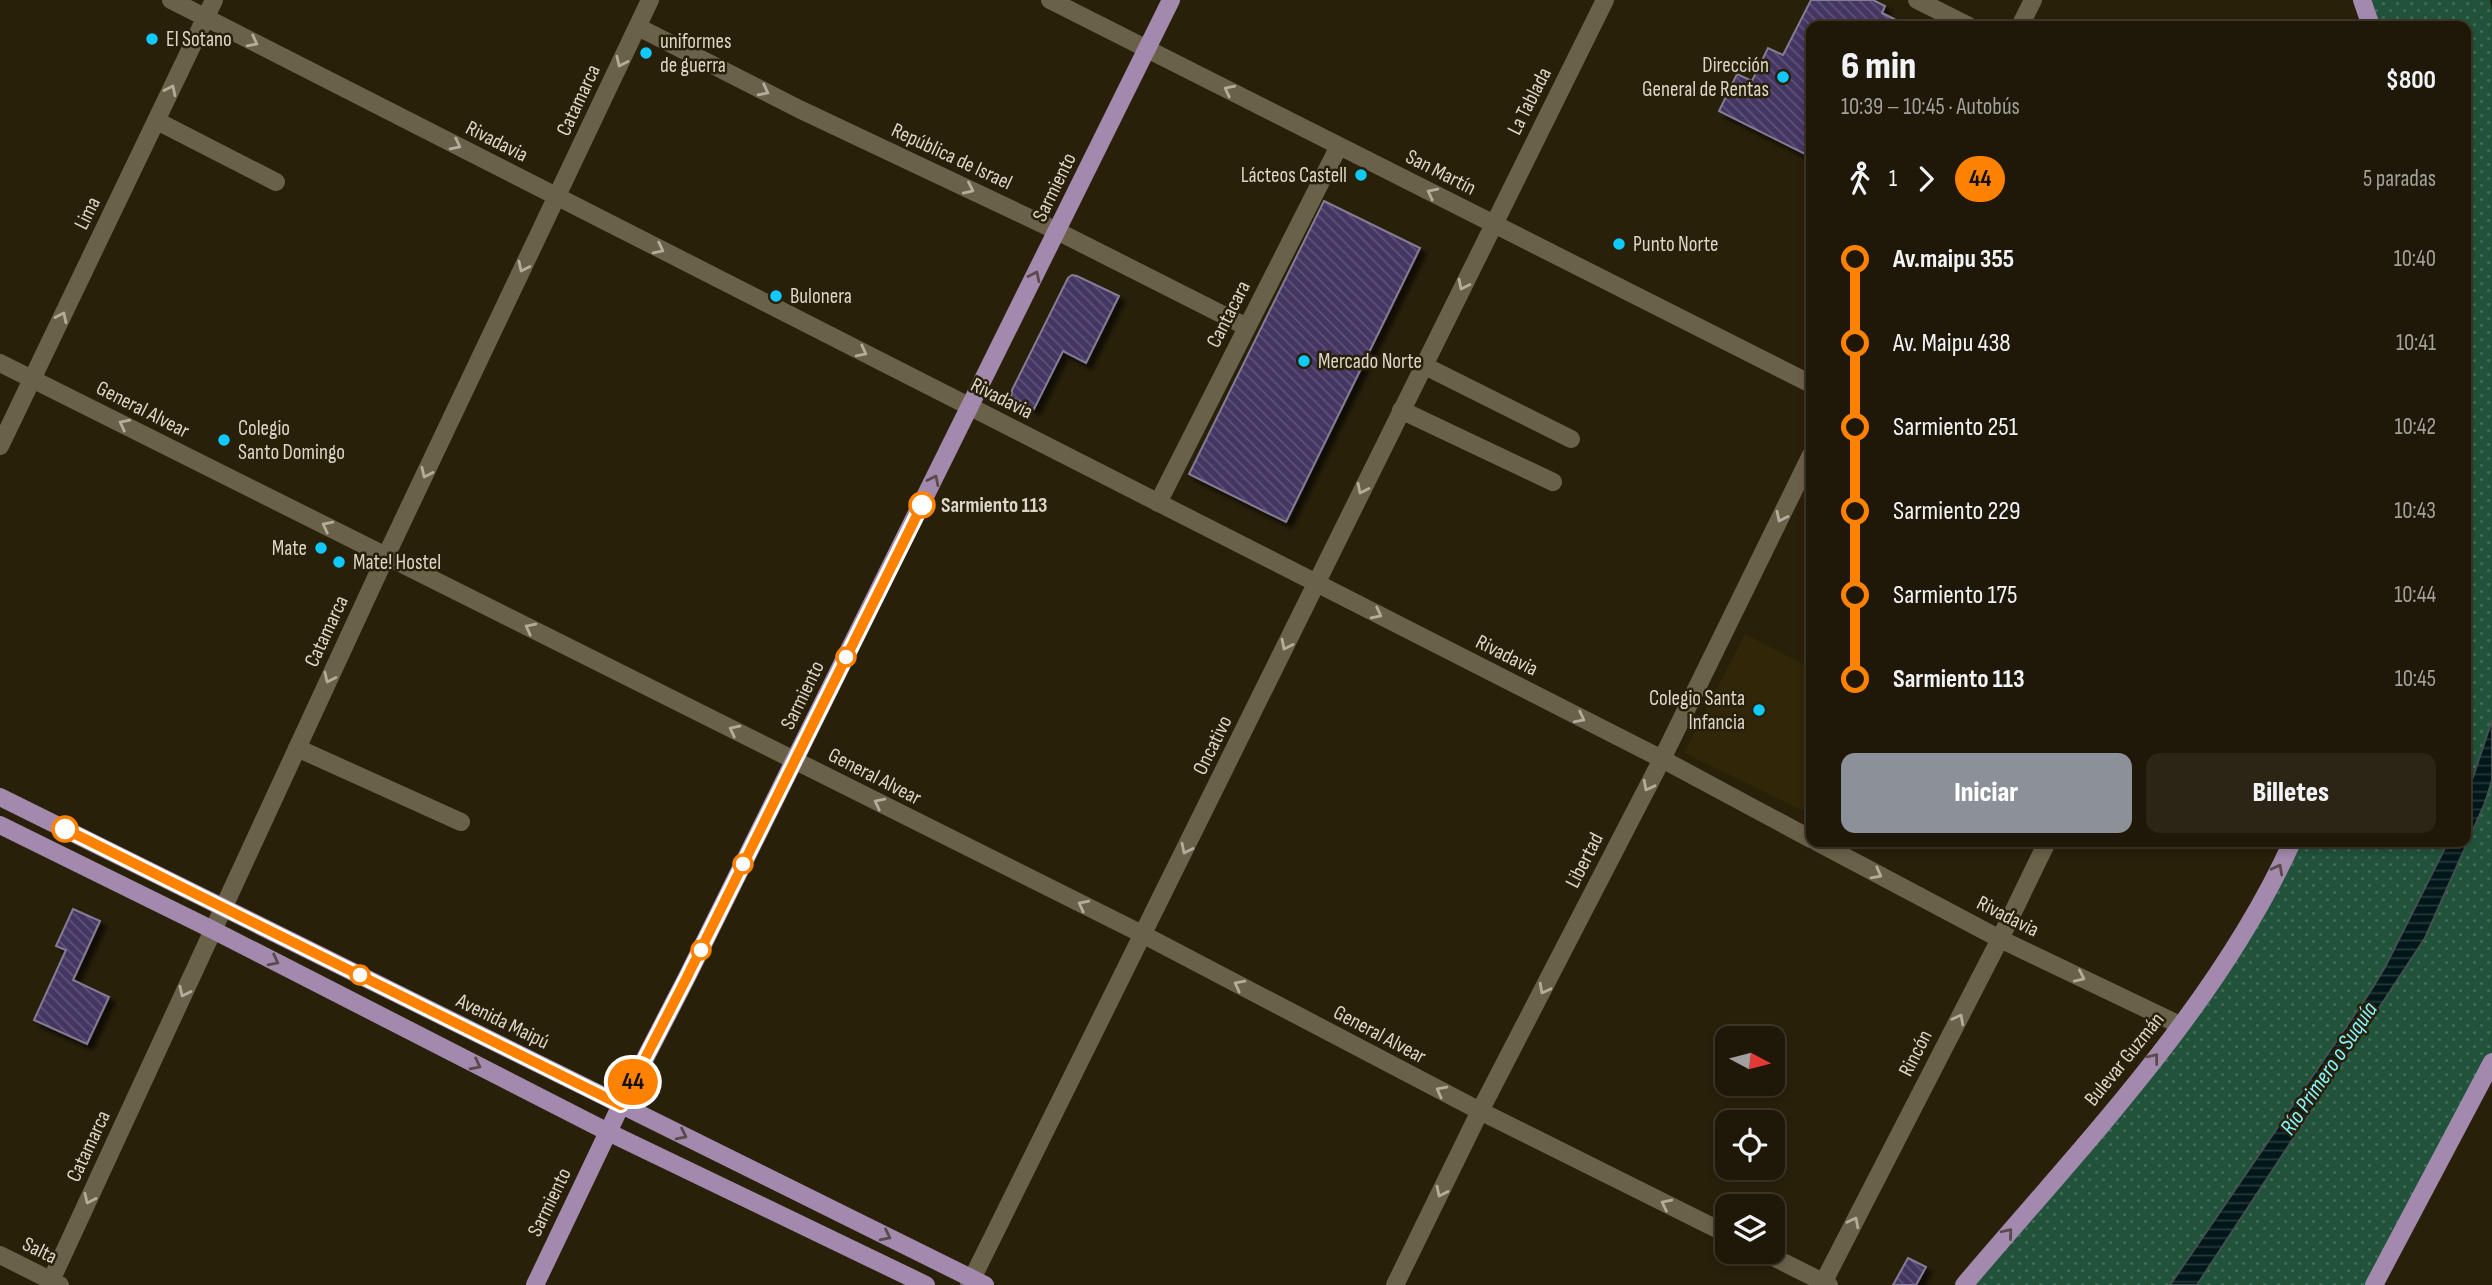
<!DOCTYPE html>
<html lang="es">
<meta charset="utf-8">
<style>
:root{--surface:#1f1808;--page:#2c2516;--text:#f1f3f6;--muted:#a1a09c;--line:#3c3729;--accent:#8c9099}
body{margin:0;font-family:"Sofia Sans Condensed",sans-serif;background:var(--page);color:var(--text);height:100vh;display:flex;flex-direction:column;font-size:26px;white-space:nowrap}
*{box-sizing:border-box;margin:0}
p{font-size:23px;color:var(--muted)}
.icon{flex:none;width:38px;height:38px;fill:none;stroke:currentColor;stroke-width:2;stroke-linecap:round;stroke-linejoin:round}
.map{position:relative;flex:1;overflow:hidden}
.details{position:absolute;left:1806px;top:21px;width:665px;height:826px;display:flex;flex-direction:column;background:var(--surface);border-radius:14px;box-shadow:0 4px 10px #0003,0 0 0 2px var(--line)}
.details>*{flex:none}
.badge{padding:0 14px;border-radius:23px;font-size:24px;line-height:46px}
.needle{width:46px;rotate:97deg}
.fabs{position:absolute;left:1715px;top:1026px;display:grid;gap:14px}
.fabs a{display:grid;place-items:center;width:70px;height:70px;border-radius:14px;background:var(--surface);box-shadow:0 4px 10px #0003,0 0 0 2px var(--line);font-size:35px}
.map>.badge{position:absolute;translate:-50% -50%;box-shadow:0 0 0 4px #fff}
.legs{display:flex;align-items:center;gap:10px;height:77px;padding:0 35px;font-size:23px}
.legs p{margin-inline-start:auto}
.head{display:flex;align-items:center;justify-content:space-between;height:119px;padding:0 35px}
h1{font-size:38px;font-weight:800;line-height:52px}
.button{display:flex;gap:14px;margin-top:auto;padding:14px 35px}
.button a{flex:1;height:80px;border-radius:14px;background:var(--accent);color:#fff;font-size:28px;font-weight:800;line-height:80px;text-align:center}
.button a+a{background:var(--page);color:var(--text)}
ul{padding:0 35px;list-style:none}
li{display:flex;align-items:center;gap:24px;height:84px;font-size:26px}
li i{display:grid;place-items:center;width:10px;height:100%;margin:0 9px;background:currentColor}
li i::after{content:'';width:18px;height:18px;margin:-9px;border:5px solid;border-radius:50%;background:var(--surface)}
li p{margin-inline-start:auto}
li:first-child i{background:linear-gradient(#0000 50%,currentColor 0)}
li:last-child i{background:linear-gradient(currentColor 50%,#0000 0)}
.map>svg:first-child{display:block}
</style>
<div class="map">
<svg width="2492" height="1285" viewBox="0 0 2492 1285">
<defs>
<pattern id="grass-dots" width="8" height="8" patternUnits="userSpaceOnUse" patternTransform="scale(1.75)"><rect width="8" height="8" fill="#21533b"/><path d="M2 2h.1M6 6h.1" fill="none" stroke="#416b56" stroke-width="1.8" stroke-linecap="round"/></pattern>
<pattern id="water-rules" width="6" height="5" patternUnits="userSpaceOnUse" patternTransform="scale(1.75)"><rect width="6" height="5" fill="#011719"/><path d="M0 2.5h6" fill="none" stroke="#253839"/></pattern>
<pattern id="building-back-hatch" width="6" height="6" patternUnits="userSpaceOnUse" patternTransform="scale(1.75)"><rect width="6" height="6" fill="#453662"/><path d="M-1 5l2 2M0 0l6 6M5-1l2 2" fill="none" stroke="#5f5277"/></pattern>
<filter id="shadow"><feDropShadow dx="5.5" dy="5.5" stdDeviation="2" flood-color="#0009"/></filter>
</defs>
<rect width="100%" height="100%" fill="#29200a"/>
<!-- built -->
<path fill="#312608" d="M1745,634L1811,668V796L1804,811L1684,753Z"/>
<!-- grass -->
<path fill="url(#grass-dots)" d="M2362,0H2490L2492,10V720L2466,798V26H2371Z
M2492,780V1062L2374,1285H2197L2425,938L2485,803Z
M2292,842H2448L2385,967L2370,992L2170,1285H1964L2180,1025Z"/>
<!-- water -->
<path fill="url(#water-rules)" stroke="#42504e" stroke-width="2" d="M2492,720V780L2485,803L2425,938L2197,1285H2170L2370,992L2385,967L2448,842H2466V798Z"/>
<!-- building -->
<path fill="url(#building-back-hatch)" stroke="#837c95" stroke-width="2" filter="url(#shadow)" d="M1811,0H1873L1885,6L1882,13L1908,26H1811V157L1719,111L1737,74L1752,81L1768,48L1783,55Z
M1324,201L1420,248L1286,522L1189,474Z
M1072,275L1077,276L1119,296L1086,363L1063,351L1034,409L1011,397L1012,390L1068,278Z
M73,909L100,921L73,980L109,997L87,1044L34,1020L66,950L56,946Z
M1908,1258L1926,1267L1916,1285H1893Z"/>
<g fill="none" stroke-linecap="round" stroke-linejoin="round">
<!-- minor -->
<path stroke="#6a6149" stroke-width="18" d="M171,0L1662,759L1811,839
M1050,0L1811,384
M1917,0L1969,26
M2020,26L2033,0
M638,27L799,109L1057,231L1247,327
M157,121L276,182
M0,363L1144,935L1480,1111L1727,1234
M1423,365L1571,439
M1401,410L1553,482
M0,446L214,0
M1158,503L1339,146
M297,748L461,822
M1817,842L2000,939L2180,1025
M1761,1251L1829,1285
M0,1255L60,1285
M49,1285L386,556L650,0
M969,1285L1605,0
M1395,1285L1480,1111L1662,759L1811,455
M1822,1285L2000,939L2047,842"/>
<!-- major -->
<path stroke="#a289ad" stroke-width="18" d="M2362,0L2371,26
M0,797L985,1285
M0,825L213,930L608,1132L926,1285
M535,1285L621,1105L687,977L1171,0
M1964,1285C2080,1148 2218,1006 2292,842
M2374,1285L2492,1062"/>
</g>
<!-- one-way arrows -->
<defs><path id="oneway-chevron" d="M-2-3.5L2.5 0L-2 3.5" fill="none" stroke-width="1.6" stroke-linecap="round" stroke-linejoin="round" transform="scale(1.75)"/></defs>
<g stroke="#b3ad9c">
<use href="#oneway-chevron" transform="translate(253 42) rotate(27)"/>
<use href="#oneway-chevron" transform="translate(621 62) rotate(115)"/>
<use href="#oneway-chevron" transform="translate(171 90) rotate(-64)"/>
<use href="#oneway-chevron" transform="translate(1229 90) rotate(-153)"/>
<use href="#oneway-chevron" transform="translate(764 91) rotate(27)"/>
<use href="#oneway-chevron" transform="translate(456 145) rotate(27)"/>
<use href="#oneway-chevron" transform="translate(969 189) rotate(25)"/>
<use href="#oneway-chevron" transform="translate(1432 193) rotate(-153)"/>
<use href="#oneway-chevron" transform="translate(659 249) rotate(27)"/>
<use href="#oneway-chevron" transform="translate(523 267) rotate(115)"/>
<use href="#oneway-chevron" transform="translate(1463 285) rotate(116)"/>
<use href="#oneway-chevron" transform="translate(62 317) rotate(-64)"/>
<use href="#oneway-chevron" transform="translate(862 352) rotate(27)"/>
<use href="#oneway-chevron" transform="translate(124 424) rotate(-153)"/>
<use href="#oneway-chevron" transform="translate(426 473) rotate(115)"/>
<use href="#oneway-chevron" transform="translate(1362 489) rotate(116)"/>
<use href="#oneway-chevron" transform="translate(1781 517) rotate(116)"/>
<use href="#oneway-chevron" transform="translate(327 526) rotate(-153)"/>
<use href="#oneway-chevron" transform="translate(1377 614) rotate(27)"/>
<use href="#oneway-chevron" transform="translate(530 628) rotate(-153)"/>
<use href="#oneway-chevron" transform="translate(1286 645) rotate(116)"/>
<use href="#oneway-chevron" transform="translate(329 678) rotate(115)"/>
<use href="#oneway-chevron" transform="translate(1580 718) rotate(27)"/>
<use href="#oneway-chevron" transform="translate(734 730) rotate(-153)"/>
<use href="#oneway-chevron" transform="translate(1648 786) rotate(117)"/>
<use href="#oneway-chevron" transform="translate(879 803) rotate(-153)"/>
<use href="#oneway-chevron" transform="translate(1186 849) rotate(116)"/>
<use href="#oneway-chevron" transform="translate(1877 874) rotate(28)"/>
<use href="#oneway-chevron" transform="translate(1083 905) rotate(-153)"/>
<use href="#oneway-chevron" transform="translate(2080 977) rotate(25)"/>
<use href="#oneway-chevron" transform="translate(1239 985) rotate(-152)"/>
<use href="#oneway-chevron" transform="translate(1544 989) rotate(117)"/>
<use href="#oneway-chevron" transform="translate(184 992) rotate(115)"/>
<use href="#oneway-chevron" transform="translate(1959 1019) rotate(-63)"/>
<use href="#oneway-chevron" transform="translate(1441 1091) rotate(-152)"/>
<use href="#oneway-chevron" transform="translate(1441 1192) rotate(116)"/>
<use href="#oneway-chevron" transform="translate(89 1199) rotate(115)"/>
<use href="#oneway-chevron" transform="translate(1666 1204) rotate(-154)"/>
<use href="#oneway-chevron" transform="translate(1854 1222) rotate(-63)"/>
</g>
<g stroke="#594a4b">
<use href="#oneway-chevron" transform="translate(1035 276) rotate(-64)"/>
<use href="#oneway-chevron" transform="translate(934 480) rotate(-64)"/>
<use href="#oneway-chevron" transform="translate(2278 869) rotate(-62)"/>
<use href="#oneway-chevron" transform="translate(274 961) rotate(27)"/>
<use href="#oneway-chevron" transform="translate(2154 1058) rotate(-52)"/>
<use href="#oneway-chevron" transform="translate(476 1065) rotate(27)"/>
<use href="#oneway-chevron" transform="translate(682 1135) rotate(26)"/>
<use href="#oneway-chevron" transform="translate(2008 1233) rotate(-50)"/>
<use href="#oneway-chevron" transform="translate(886 1236) rotate(26)"/>
</g>
<g fill="none" stroke-linecap="round" stroke-linejoin="round">
<defs>
<path id="line-1" d="M65,829L621,1105L687,977L922,505"/>
</defs>
<!-- line-1 casing -->
<use href="#line-1" stroke="#fff" stroke-width="16"/>
<!-- line-1 -->
<use href="#line-1" stroke="#ff8100" stroke-width="10"/>
</g>
<!-- markers -->
<g fill="#11cafb" stroke="#29200a" stroke-width="2.5">
<circle cx="152" cy="39" r="7"/>
<circle cx="646" cy="53" r="7"/>
<circle cx="1783" cy="77" r="7"/>
<circle cx="1361" cy="175" r="7"/>
<circle cx="1619" cy="244" r="7"/>
<circle cx="776" cy="296" r="7"/>
<circle cx="1304" cy="361" r="7"/>
<circle cx="224" cy="440" r="7"/>
<circle cx="321" cy="548" r="7"/>
<circle cx="339" cy="562" r="7"/>
<circle cx="1759" cy="710" r="7"/>
</g>
<g fill="#fff" stroke="#ff8100" stroke-width="3.5">
<circle cx="922" cy="505" r="12"/>
<circle cx="846" cy="657" r="9"/>
<circle cx="65" cy="829" r="12"/>
<circle cx="743" cy="864" r="9"/>
<circle cx="701" cy="950" r="9"/>
<circle cx="360" cy="975" r="9"/>
</g>
<g text-anchor="middle" stroke-width="5" stroke-linejoin="round" paint-order="stroke">
<!-- poi labels -->
<g font-size="21" fill="#dbd6c9" stroke="#29200a" text-anchor="start">
<text x="166" y="46">El Sotano</text>
<text x="660" y="48">uniformes<tspan x="660" dy="24">de guerra</tspan></text>
<text x="1769" y="72" text-anchor="end">Dirección<tspan x="1769" dy="24">General de Rentas</tspan></text>
<text x="1347" y="182" text-anchor="end">Lácteos Castell</text>
<text x="1633" y="251">Punto Norte</text>
<text x="790" y="303">Bulonera</text>
<text x="1318" y="368">Mercado Norte</text>
<text x="238" y="435">Colegio<tspan x="238" dy="24">Santo Domingo</tspan></text>
<text x="307" y="555" text-anchor="end">Mate</text>
<text x="353" y="569">Mate! Hostel</text>
<text x="1745" y="705" text-anchor="end">Colegio Santa<tspan x="1745" dy="24">Infancia</tspan></text>
</g>
<!-- street labels -->
<g font-size="21" fill="#dbd6c9" stroke="#29200a">
<text transform="translate(578 100) rotate(-65)" y="7">Catamarca</text>
<text transform="translate(1529 101) rotate(-63)" y="7">La Tablada</text>
<text transform="translate(497 141) rotate(27)" y="7">Rivadavia</text>
<text transform="translate(952 156) rotate(25)" y="7">República de Israel</text>
<text transform="translate(1441 172) rotate(27)" y="7">San Martín</text>
<text transform="translate(1054 187) rotate(-64)" y="7">Sarmiento</text>
<text transform="translate(87 213) rotate(-64)" y="7">Lima</text>
<text transform="translate(1228 314) rotate(-63)" y="7">Cantacara</text>
<text transform="translate(1002 398) rotate(27)" y="7">Rivadavia</text>
<text transform="translate(143 409) rotate(27)" y="7">General Alvear</text>
<text transform="translate(326 631) rotate(-65)" y="7">Catamarca</text>
<text transform="translate(1507 655) rotate(27)" y="7">Rivadavia</text>
<text transform="translate(802 695) rotate(-64)" y="7">Sarmiento</text>
<text transform="translate(1212 745) rotate(-64)" y="7">Oncativo</text>
<text transform="translate(875 776) rotate(27)" y="7">General Alvear</text>
<text transform="translate(1584 860) rotate(-63)" y="7">Libertad</text>
<text transform="translate(2008 916) rotate(27)" y="7">Rivadavia</text>
<text transform="translate(503 1021) rotate(26)" y="7">Avenida Maipú</text>
<text transform="translate(1380 1034) rotate(28)" y="7">General Alvear</text>
<text transform="translate(1915 1053) rotate(-63)" y="7">Rincón</text>
<text transform="translate(2124 1059) rotate(-51)" y="7">Bulevar Guzmán</text>
<text transform="translate(88 1146) rotate(-65)" y="7">Catamarca</text>
<text transform="translate(549 1202) rotate(-64)" y="7">Sarmiento</text>
<text transform="translate(40 1250) rotate(26)" y="7">Salta</text>
</g>
<!-- stop labels -->
<g font-size="21" font-weight="bold" fill="#dbd6c9" stroke="#29200a" text-anchor="start">
<text x="941" y="512">Sarmiento 113</text>
</g>
<!-- water labels -->
<g font-size="23" font-style="italic" fill="#82f4ff" stroke="#29200a">
<text transform="translate(2328 1068) rotate(-56)" y="8">Río Primero o Suquía</text>
</g>
</g>
</svg>
<div class="fabs">
<a><svg class="needle" viewBox="-14 -14 28 28"><path d="M0-13l5 13h-10z" fill="#e53935"/><path d="M0 13l5-13h-10z" fill="#a1a09c"/></svg></a>
<a><svg class="icon" aria-label="locate" viewBox="0 0 24 24"><circle cx="12" cy="12" r="6"/><path d="M12 2v4M12 18v4M2 12h4M18 12h4"/></svg></a>
<a><svg class="icon" aria-label="layers" viewBox="0 0 24 24"><path d="M12 4l9 5-9 5-9-5zM3 14l9 5 9-5"/></svg></a>
</div>
<b class="badge" style="left:633px;top:1082px;background:#ff8100;color:#111">44</b>
<section class="details">
<div class="head"><div><h1>6 min</h1><p>10:39 – 10:45 · Autobús</p></div><b>$800</b></div>
<div class="legs"><svg class="icon" aria-label="walk" viewBox="0 0 24 24"><circle cx="13" cy="4" r="2"/><path d="M13 8l-2 6 4 7M11 14l-3 7M7 12l3-4h3l4 4"/></svg>1<svg class="icon" aria-label="forward" viewBox="0 0 24 24"><path d="M9 5l7 7-7 7"/></svg><b class="badge" style="background:#ff8100;color:#111">44</b><p>5 paradas</p></div>
<ul>
<li><i style="color:#ff8100"></i><b>Av.maipu 355</b><p>10:40</p></li>
<li><i style="color:#ff8100"></i><span>Av. Maipu 438</span><p>10:41</p></li>
<li><i style="color:#ff8100"></i><span>Sarmiento 251</span><p>10:42</p></li>
<li><i style="color:#ff8100"></i><span>Sarmiento 229</span><p>10:43</p></li>
<li><i style="color:#ff8100"></i><span>Sarmiento 175</span><p>10:44</p></li>
<li><i style="color:#ff8100"></i><b>Sarmiento 113</b><p>10:45</p></li>
</ul>
<div class="button"><a>Iniciar</a><a>Billetes</a></div>
</section>
</div>
